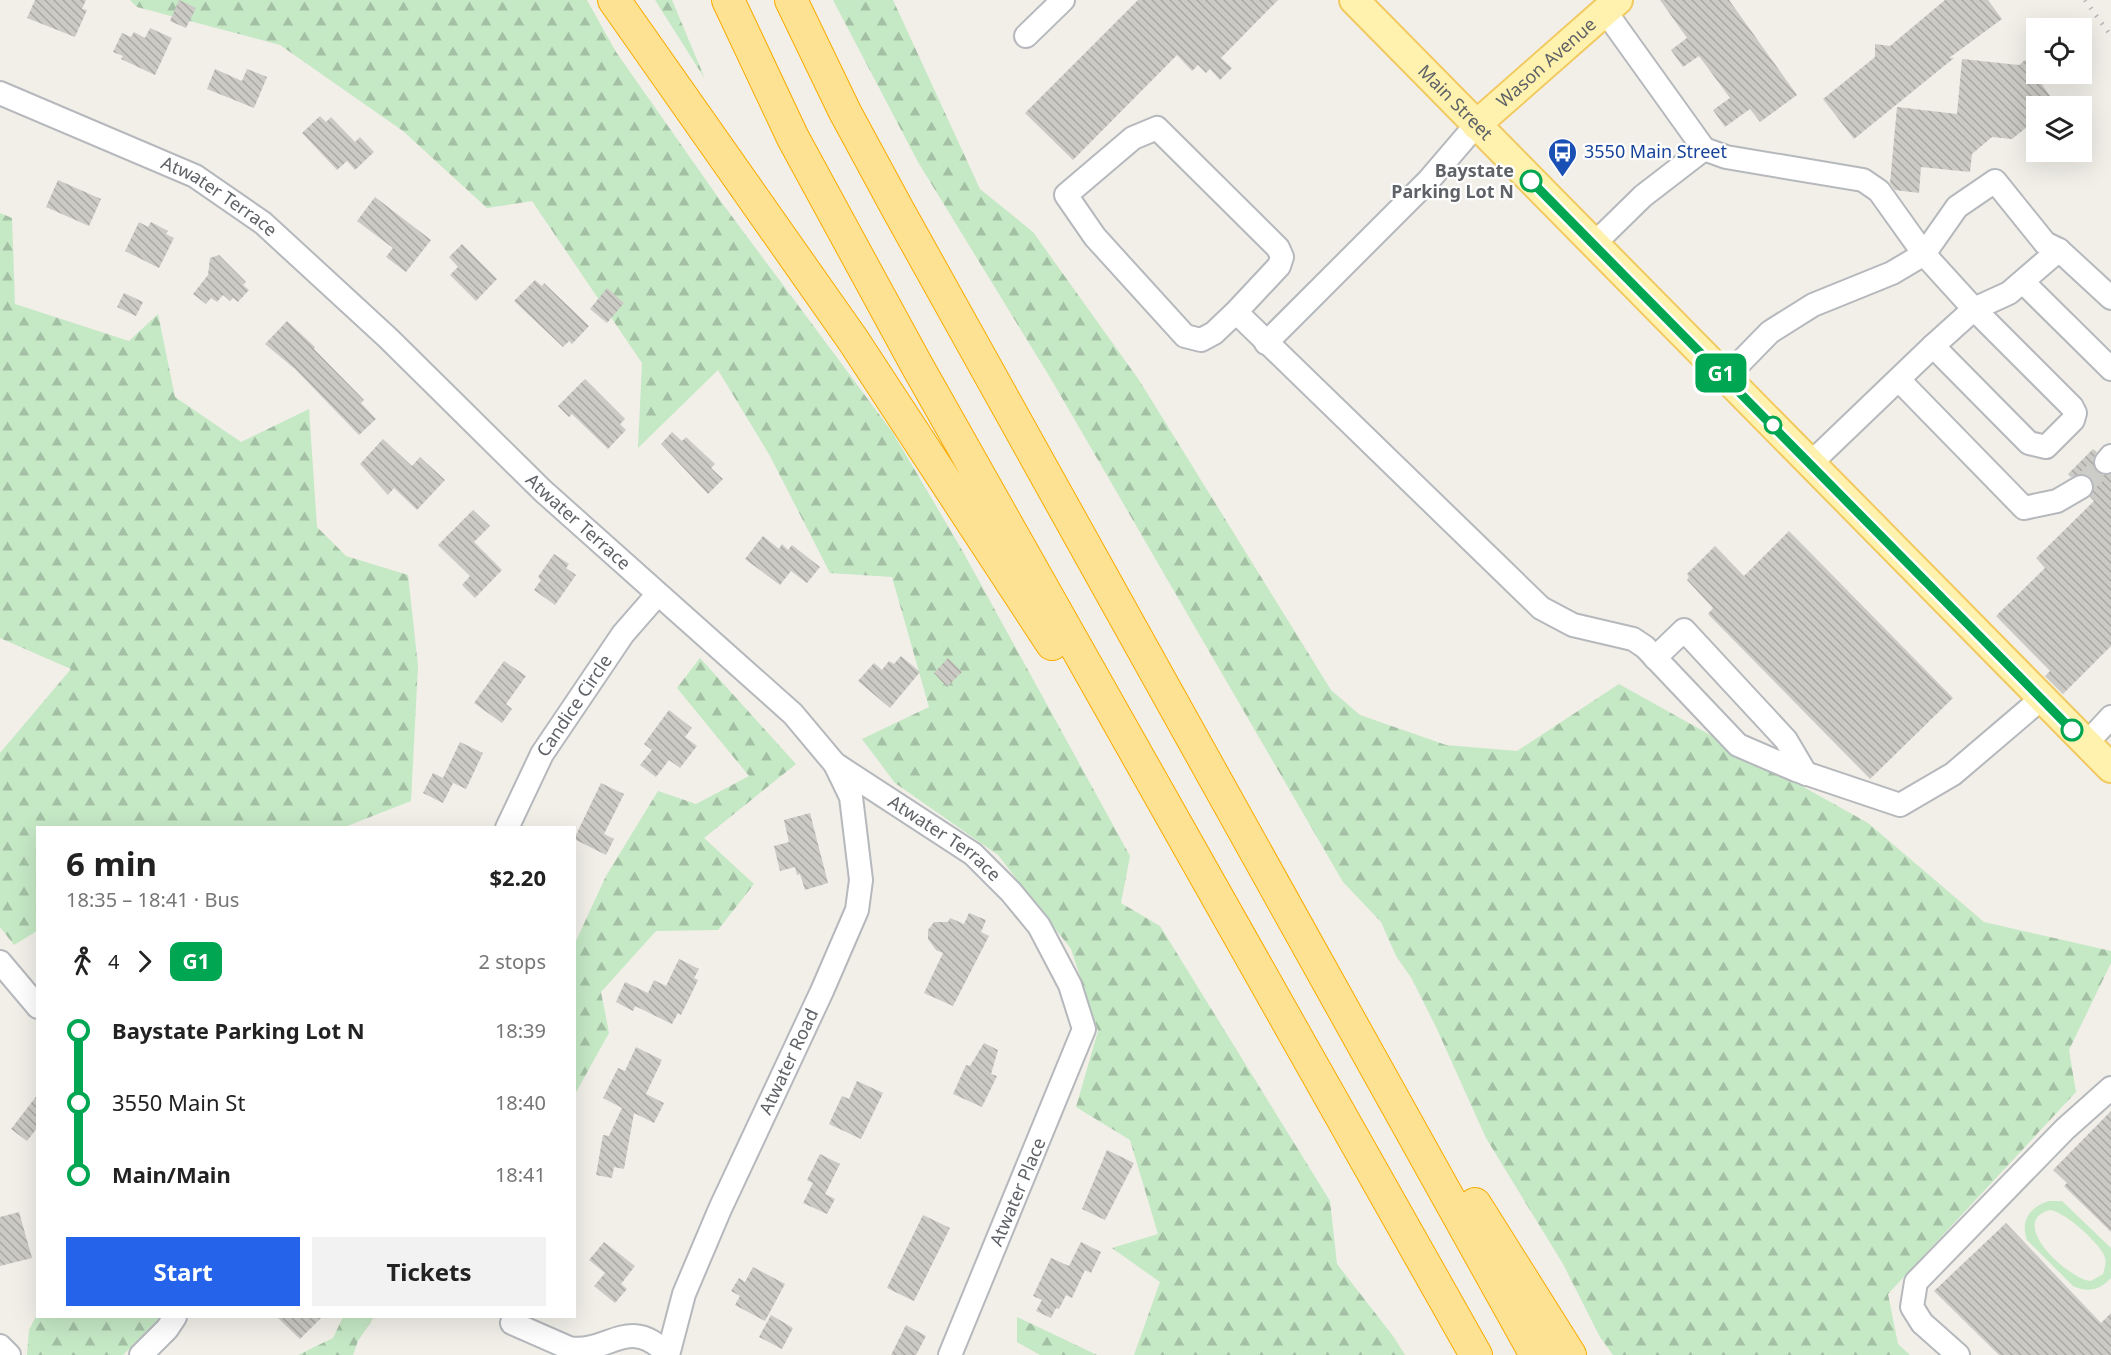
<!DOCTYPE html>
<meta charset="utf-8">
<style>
:root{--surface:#fff;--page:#f2f2f2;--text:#222;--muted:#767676;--accent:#2563eb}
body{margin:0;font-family:"Noto Sans",sans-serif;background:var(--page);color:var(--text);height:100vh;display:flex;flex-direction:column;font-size:22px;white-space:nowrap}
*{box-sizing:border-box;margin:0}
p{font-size:20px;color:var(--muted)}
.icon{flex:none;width:33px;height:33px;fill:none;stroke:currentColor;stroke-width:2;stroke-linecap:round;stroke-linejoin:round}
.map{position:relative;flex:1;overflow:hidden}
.drawer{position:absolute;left:36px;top:826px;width:540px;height:492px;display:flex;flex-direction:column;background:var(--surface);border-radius:0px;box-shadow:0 6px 24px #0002}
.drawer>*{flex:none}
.badge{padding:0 12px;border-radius:9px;font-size:21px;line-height:39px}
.controls{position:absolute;left:2026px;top:18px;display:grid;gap:12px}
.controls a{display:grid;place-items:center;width:66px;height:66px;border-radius:0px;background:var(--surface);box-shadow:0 6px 24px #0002;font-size:30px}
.map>.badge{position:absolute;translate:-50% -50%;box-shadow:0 0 0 3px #fff}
.legs{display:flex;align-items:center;gap:9px;height:66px;padding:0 30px;font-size:20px}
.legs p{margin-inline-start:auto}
.headline{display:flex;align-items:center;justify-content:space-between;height:102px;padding:0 30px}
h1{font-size:33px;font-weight:700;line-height:45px}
.primary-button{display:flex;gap:12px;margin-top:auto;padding:12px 30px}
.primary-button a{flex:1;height:69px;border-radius:0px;background:var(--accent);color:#fff;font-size:24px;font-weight:700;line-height:69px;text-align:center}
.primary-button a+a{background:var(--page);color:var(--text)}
ul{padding:0 30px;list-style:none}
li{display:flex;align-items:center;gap:21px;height:72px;font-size:22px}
li i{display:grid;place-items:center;width:9px;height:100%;margin:0 8px;background:currentColor}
li i::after{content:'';width:15px;height:15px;margin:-8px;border:4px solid;border-radius:50%;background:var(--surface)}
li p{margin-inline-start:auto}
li:first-child i{background:linear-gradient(#0000 50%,currentColor 0)}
li:last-child i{background:linear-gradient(currentColor 50%,#0000 0)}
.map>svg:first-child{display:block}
</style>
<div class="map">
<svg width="2111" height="1355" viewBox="0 0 2111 1355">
<defs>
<pattern id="forest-firs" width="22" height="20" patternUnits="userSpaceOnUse" patternTransform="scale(1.5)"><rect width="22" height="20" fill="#c5e8c5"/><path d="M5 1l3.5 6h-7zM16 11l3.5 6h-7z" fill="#a3c0a4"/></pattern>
<pattern id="building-back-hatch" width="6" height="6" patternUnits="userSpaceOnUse" patternTransform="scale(1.5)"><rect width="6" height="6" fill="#cccac5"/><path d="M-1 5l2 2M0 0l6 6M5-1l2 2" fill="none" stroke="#a9a8a4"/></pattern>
</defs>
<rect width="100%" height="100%" fill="#f1efe8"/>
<!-- green -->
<path fill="#c5e8c5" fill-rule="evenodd" d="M2049,1201H2062L2111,1248V1278C2100,1290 2088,1293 2073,1286L2027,1240C2020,1220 2030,1207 2049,1201ZM2050,1210C2064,1211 2098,1242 2104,1255C2107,1262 2105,1267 2103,1274L2091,1281C2071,1281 2005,1222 2050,1210Z"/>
<!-- forest -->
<path fill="url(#forest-firs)" d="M130,0H587L616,52L722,203L893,433L962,550L1130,856L1121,903L1160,926L1330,1201L1337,1264L1393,1336L1405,1355H1134L1160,1282L1112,1248L1158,1234L1130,1140L1076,1107L1098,1031L1071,949L998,855L895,783L862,739L929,707L892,577L830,573L770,456L718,370L638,448L642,363L532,201L487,208L403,131L280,45L137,7Z
M655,0H672L705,79Z
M833,0H893L980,189L1033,232L1139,380L1331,690L1360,715L1446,745L1517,751L1619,684L1868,823L1984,922L2111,951V963L2069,1050L2076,1092L1888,1294L1898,1344L1910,1355H1613L1600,1337L1563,1264L1486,1138L1436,1027L1412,979L1396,956L1381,922L1343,882L1051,379L918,162Z
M0,213L12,218L15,304L129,341L158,314L175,397L241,442L309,409L317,527L346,556L408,575L418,666L411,801L342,828H38L37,931L14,945L0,927V753L71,669L0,638Z
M700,658L796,764L704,838L754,884L718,930L656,931L601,992L609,1033L575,1094V943L606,876L658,791L696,804L749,776L677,688Z
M37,1314L38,1317H161L123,1355H27L29,1330Z
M343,1317H374L358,1341L353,1355H298L333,1338Z
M1017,1317L1097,1355H1040L1017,1342Z"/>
<!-- building -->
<path fill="url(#building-back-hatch)" d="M35,0H86L82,9L87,10L75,37L27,18Z
M179,0L196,8L186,28L170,21Z
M1138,0H1278L1221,58L1232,68L1220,80L1210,69L1206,73L1198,65L1192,71L1177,55L1073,160L1025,113Z
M1660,0H1729L1797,95L1760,122L1750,109L1725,127L1713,110L1730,98L1699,56L1683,67L1671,50L1687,38Z
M1945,0H1988L2002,19L1949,58H1954L1854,139L1823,99L1875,57V44L1890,46Z
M150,28L172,38L155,75L121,59L123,56L113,52L122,33L131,37L134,32L145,38Z
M1962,59L2019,65L2025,60L2057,106H2037V119L2012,139L1992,137L1972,154L1970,172L1921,167L1919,193L1895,190L1890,183L1897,107L1957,114Z
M215,69L242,81L247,69L267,77L254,108L207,89Z
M320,116L326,122L331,117L355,142L360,137L374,152L355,170L347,161L337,170L302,133Z
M58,180L101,199L89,226L46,207Z
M375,197L431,240L406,272L386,257L393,248L357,221Z
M139,222L148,227L151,222L168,231L166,234L174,238L159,268L125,251Z
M462,244L497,279L476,301L450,275L458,267L449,257Z
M219,255L246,282L243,285L249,290L238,302L233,298L230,301L223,295L217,302L211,298L206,304L193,294L208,275L210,258Z
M535,280L542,286L544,283L589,326L572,344L569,341L563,347L514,301Z
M607,288L624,303L607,323L590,309Z
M124,293L143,302L136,316L117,307Z
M287,321L315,347L314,349L364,400L361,403L376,419L359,435L295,369L265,344Z
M585,379L625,419L620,424L626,430L608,449L572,414L569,417L558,406Z
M672,432L682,441L686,437L715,464L711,468L723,479L708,494L661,444Z
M383,439L412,466L420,457L445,480L417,510L394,488L388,495L360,464Z
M2093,449L2097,452L2093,459L2094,467L2103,475L2111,474V646L2063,694L2045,676L2050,671L1996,616L2045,568L2036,558L2094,501L2090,497L2094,488L2092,480L2082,474L2071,477L2068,474Z
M473,510L490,526L474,542L502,570L475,598L462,585L470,576L438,545Z
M1789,531L1953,698L1870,779L1708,614L1713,608L1687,580L1689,577L1687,574L1715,546L1744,576Z
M763,536L779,549L782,544L788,550L792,545L820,567L807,583L791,571L780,585L745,559Z
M554,554L569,564L566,568L576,575L555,605L534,590L541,580L538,577Z
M901,656L920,672L890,708L858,681L874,663L882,670L889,661L894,664Z
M948,658L962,672L947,687L934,673Z
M504,661L526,676L506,704L512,709L502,723L474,703Z
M669,710L692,728L685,737L697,746L680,768L669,760L656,777L640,765L652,750L644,744Z
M460,742L483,753L466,789L443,778Z
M433,773L453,783L443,803L423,793Z
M601,783L624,794L604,834L614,839L606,855L574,839Z
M810,813L828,883L805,890L800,874L797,875L795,867L780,871L774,846L789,842L784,820Z
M969,913L986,920L981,932L989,936L953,1006L924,993L943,953L936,950L928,939V930L934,922H948L950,918L964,924Z
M679,959L699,969L694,978L698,980L681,1015L678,1013L672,1024L635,1006L633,1011L616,1002L625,982L648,993L654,980L666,986Z
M984,1043L998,1050L991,1074L997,1076L982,1107L953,1094L966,1065L970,1066Z
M636,1047L662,1060L646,1094L664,1103L654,1123L634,1113L624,1169L614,1167L612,1178L596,1175L603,1135L609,1136L622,1108L603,1098L618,1068L625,1071Z
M857,1081L883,1093L861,1139L829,1124L842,1096L849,1099Z
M38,1094V1127L27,1141L11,1129Z
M2111,1111V1232L2064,1186L2067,1183L2053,1170Z
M1107,1150L1134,1163L1105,1220L1082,1209Z
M820,1154L840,1164L825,1194L835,1199L827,1214L803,1203L813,1183L807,1180Z
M19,1212L32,1258L0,1266V1217Z
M923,1215L950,1228L914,1301L887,1288Z
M2006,1223L2101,1323L2111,1313V1355H1999L1934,1291Z
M604,1242L635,1266L621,1284L627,1289L615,1303L594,1286L605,1273L589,1260Z
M1081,1242L1101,1252L1091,1273L1085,1270L1072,1298L1066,1295L1059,1309L1056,1308L1051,1318L1036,1311L1042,1300L1033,1296L1051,1258L1069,1266Z
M753,1267L785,1284L765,1321L735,1305L740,1296L731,1291L739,1278L745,1282Z
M771,1315L793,1328L782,1349L759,1337Z
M277,1317H322L300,1339Z
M906,1325L926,1336L916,1355H891Z"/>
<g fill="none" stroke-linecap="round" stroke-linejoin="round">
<!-- minor-tunnel -->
<path stroke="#ccccc8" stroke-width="22" stroke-dasharray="22 11" stroke-linecap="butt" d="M2081,487L2106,462"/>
<defs>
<g id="minor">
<path d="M1605,11L1704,149L1726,157L1863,180L1879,191L1924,254L1957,207L1995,181L2045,243L2059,250L2111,298"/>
<path d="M1026,36L1063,0"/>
<path id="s1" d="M0,93L195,176L263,223L388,338L543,491L793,714L835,764L973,854L1011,892L1039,926L1070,985L1084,1029L950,1355"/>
<path d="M1593,245L1643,196L1704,149"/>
<path d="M2023,282L2111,369"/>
<path d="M1236,312L1279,266L1282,257L1278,248L1157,128L1133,138L1066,195L1095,237L1185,336L1201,340L1214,333L1236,312L1541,608L1573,625L1633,639L1645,647L1738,745L1796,770L1900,805L1953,774L2041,699"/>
<path d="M1266,343L1429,180L1476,125"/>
<path d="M1933,346L1974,309L2009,293L2059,250"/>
<path d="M1726,377L1770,332L1813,305L1892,273L1924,254L1974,309L2072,407L2075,413L2073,420L2046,447L2029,443L1933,346L1811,463"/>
<path d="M1899,380L2024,508L2057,501L2081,487"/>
<path d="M2106,462L2111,456"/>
<path d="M1655,658L1684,630L1786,740L1806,774"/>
<path d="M2086,744L2111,717"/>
<path id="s2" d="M507,828L542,754L623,634L657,595"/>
<path d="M0,962L38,1007"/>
<path d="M512,1323L569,1348C608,1355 629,1313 668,1355"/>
<path d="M0,1346L9,1355"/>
<path d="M141,1355L167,1329L175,1317"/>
<path id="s3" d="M668,1355L684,1294L720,1209L822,991L857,910L861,880L851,797L835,764"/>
<path d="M1958,1355L1922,1323L1912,1307L1916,1282L2065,1129L2111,1088"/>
</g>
<g id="major">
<path id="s4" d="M1354,0L2111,768"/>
<path id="s5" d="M1476,125L1618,0"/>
</g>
<path id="highway" d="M614,0L853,340L1052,644
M728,0L793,138L915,362L1476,1355
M791,0L845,112L897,208L1536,1355
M1475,1204L1570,1355"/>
</defs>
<!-- minor casing -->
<use href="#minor" stroke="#b5b8bc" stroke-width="26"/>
<!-- major casing -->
<use href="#major" stroke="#f2c960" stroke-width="32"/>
<!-- highway casing -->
<use href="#highway" stroke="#f9ab00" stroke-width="34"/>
<!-- minor -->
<use href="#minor" stroke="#fff" stroke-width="22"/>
<!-- major -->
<use href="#major" stroke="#fff2af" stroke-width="28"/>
<!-- highway -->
<use href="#highway" stroke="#fde293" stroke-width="32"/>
<!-- rail -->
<path stroke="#b6b7b8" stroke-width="4.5" stroke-dasharray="1.5 8" stroke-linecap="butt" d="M2085,0L2111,36"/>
</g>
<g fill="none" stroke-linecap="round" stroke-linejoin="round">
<defs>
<path id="line-1" d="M1531,181L2072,730"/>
</defs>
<!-- line-1 casing -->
<use href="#line-1" stroke="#fff" stroke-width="14"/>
<!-- line-1 -->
<use href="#line-1" stroke="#00a651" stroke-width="9"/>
</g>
<!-- icons -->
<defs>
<symbol id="bus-pin" viewBox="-11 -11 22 30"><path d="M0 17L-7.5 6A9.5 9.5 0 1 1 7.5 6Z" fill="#1a4fb4" stroke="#fff"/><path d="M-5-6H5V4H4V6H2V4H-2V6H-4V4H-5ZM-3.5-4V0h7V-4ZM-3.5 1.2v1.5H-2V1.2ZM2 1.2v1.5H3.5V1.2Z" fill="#fff"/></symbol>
</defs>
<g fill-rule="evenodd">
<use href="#bus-pin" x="1546" y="136" width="33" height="45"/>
</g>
<!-- markers -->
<g fill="#fff" stroke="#00a651" stroke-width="3">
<circle cx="1531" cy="181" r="10"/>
<circle cx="1773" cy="425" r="8"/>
<circle cx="2072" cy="730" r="10"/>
</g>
<g text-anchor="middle" stroke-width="4.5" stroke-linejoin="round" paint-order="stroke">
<!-- street labels -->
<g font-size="18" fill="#5f6368" stroke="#fff">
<text dy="6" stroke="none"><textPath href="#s5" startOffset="94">Wason Avenue</textPath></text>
<text dy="6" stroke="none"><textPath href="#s4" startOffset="144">Main Street</textPath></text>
<text dy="6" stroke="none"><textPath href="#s1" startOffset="243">Atwater Terrace</textPath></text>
<text dy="6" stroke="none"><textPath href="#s1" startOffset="729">Atwater Terrace</textPath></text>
<text dy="6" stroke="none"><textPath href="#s2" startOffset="140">Candice Circle</textPath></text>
<text dy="6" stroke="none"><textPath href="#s1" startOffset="1215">Atwater Terrace</textPath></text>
<text dy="6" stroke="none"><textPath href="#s3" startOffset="318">Atwater Road</textPath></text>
<text transform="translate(1018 1192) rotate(-67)" y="6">Atwater Place</text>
</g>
<!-- transit labels -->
<g font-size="18" fill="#164399" stroke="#fff" text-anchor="start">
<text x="1584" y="158">3550 Main Street</text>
</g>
<!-- stop labels -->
<g font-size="18" font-weight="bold" fill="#5f6368" stroke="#fff" text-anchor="end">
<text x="1514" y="177">Baystate<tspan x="1514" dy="21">Parking Lot N</tspan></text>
</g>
</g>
</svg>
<div class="controls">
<a><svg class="icon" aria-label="locate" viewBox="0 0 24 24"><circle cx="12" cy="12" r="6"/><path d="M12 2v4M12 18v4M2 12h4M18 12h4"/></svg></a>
<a><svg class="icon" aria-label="layers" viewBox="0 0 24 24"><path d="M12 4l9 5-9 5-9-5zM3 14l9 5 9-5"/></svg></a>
</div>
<b class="badge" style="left:1721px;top:373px;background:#00a651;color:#fff">G1</b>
<section class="drawer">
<div class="headline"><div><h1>6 min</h1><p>18:35 – 18:41 · Bus</p></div><b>$2.20</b></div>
<div class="legs"><svg class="icon" aria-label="walk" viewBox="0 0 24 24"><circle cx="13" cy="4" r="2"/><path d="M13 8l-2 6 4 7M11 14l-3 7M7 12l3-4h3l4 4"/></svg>4<svg class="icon" aria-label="forward" viewBox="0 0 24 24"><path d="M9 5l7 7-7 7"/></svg><b class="badge" style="background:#00a651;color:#fff">G1</b><p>2 stops</p></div>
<ul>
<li><i style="color:#00a651"></i><b>Baystate Parking Lot N</b><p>18:39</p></li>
<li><i style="color:#00a651"></i><span>3550 Main St</span><p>18:40</p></li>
<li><i style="color:#00a651"></i><b>Main/Main</b><p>18:41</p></li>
</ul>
<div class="primary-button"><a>Start</a><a>Tickets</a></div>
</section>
</div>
